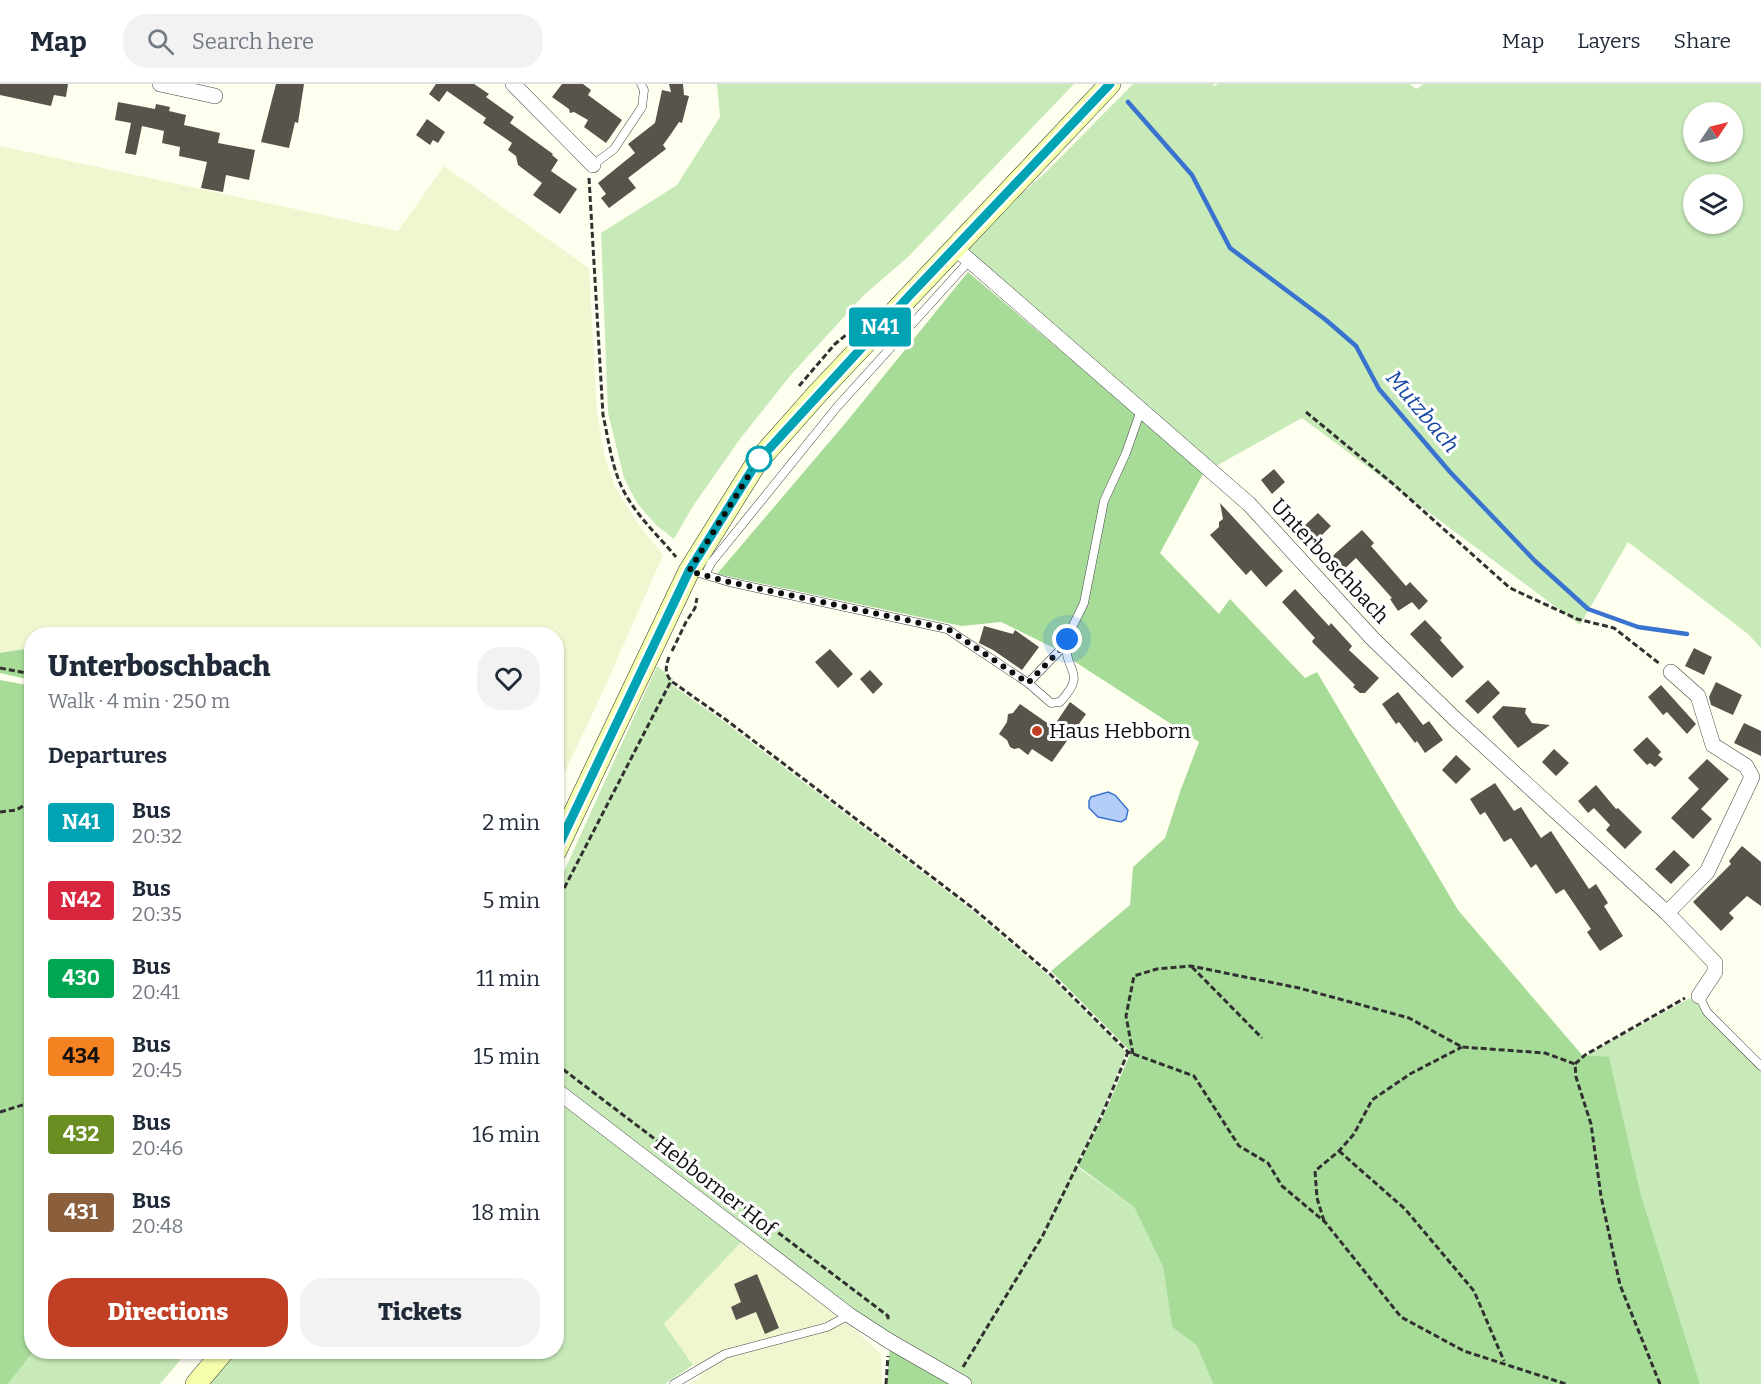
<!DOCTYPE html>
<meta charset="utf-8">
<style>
:root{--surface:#fff;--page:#f2f2f3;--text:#1f2937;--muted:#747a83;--line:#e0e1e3;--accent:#c13f24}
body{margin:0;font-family:Bitter,serif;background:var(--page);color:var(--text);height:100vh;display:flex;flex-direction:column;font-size:22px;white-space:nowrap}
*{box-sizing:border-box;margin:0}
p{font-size:20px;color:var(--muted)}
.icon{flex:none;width:33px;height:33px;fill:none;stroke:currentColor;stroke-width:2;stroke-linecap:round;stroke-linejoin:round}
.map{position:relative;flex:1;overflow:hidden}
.details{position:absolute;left:24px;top:543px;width:540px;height:732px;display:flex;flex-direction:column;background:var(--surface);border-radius:24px;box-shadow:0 2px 4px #0004}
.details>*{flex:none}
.badge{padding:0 12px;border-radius:4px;font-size:21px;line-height:39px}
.needle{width:39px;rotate:55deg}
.fabs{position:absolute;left:1683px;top:18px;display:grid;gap:12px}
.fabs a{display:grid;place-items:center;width:60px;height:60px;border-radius:50%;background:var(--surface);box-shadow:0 2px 4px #0004;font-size:30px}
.you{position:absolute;width:30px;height:30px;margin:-15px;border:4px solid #fff;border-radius:50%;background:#1a73e8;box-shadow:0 0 0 9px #1a73e833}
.map>.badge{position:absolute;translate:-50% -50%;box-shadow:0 0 0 3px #fff}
h2{padding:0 24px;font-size:22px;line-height:54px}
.round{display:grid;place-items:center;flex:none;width:63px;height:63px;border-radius:24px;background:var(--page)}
.overview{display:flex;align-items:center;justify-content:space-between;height:102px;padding:0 24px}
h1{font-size:28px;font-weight:800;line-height:45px}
.cta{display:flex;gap:12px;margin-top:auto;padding:12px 24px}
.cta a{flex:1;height:69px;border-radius:24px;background:var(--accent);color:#fff;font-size:24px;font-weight:800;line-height:69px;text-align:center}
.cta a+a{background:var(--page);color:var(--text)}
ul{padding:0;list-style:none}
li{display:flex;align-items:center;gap:18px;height:78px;padding:0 24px}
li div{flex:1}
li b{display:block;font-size:22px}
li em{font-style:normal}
li .badge{min-width:66px;font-weight:700;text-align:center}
header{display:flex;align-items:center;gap:36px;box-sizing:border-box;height:84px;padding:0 30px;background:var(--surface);border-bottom:2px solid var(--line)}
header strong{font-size:28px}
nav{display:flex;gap:33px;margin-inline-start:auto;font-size:21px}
.search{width:420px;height:54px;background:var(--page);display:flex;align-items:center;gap:15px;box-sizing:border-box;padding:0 21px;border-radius:24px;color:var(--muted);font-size:22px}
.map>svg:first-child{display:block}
</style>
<header>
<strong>Map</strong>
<div class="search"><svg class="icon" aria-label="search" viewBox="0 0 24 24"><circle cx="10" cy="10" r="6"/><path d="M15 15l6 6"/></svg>Search here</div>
<nav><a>Map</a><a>Layers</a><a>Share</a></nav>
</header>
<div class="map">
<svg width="1761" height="1300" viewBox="0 0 1761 1300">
<rect width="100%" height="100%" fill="#fffff0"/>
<!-- farmland -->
<path fill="#f0f6d0" d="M0,62L398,147L444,82L589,184L597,328L604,370L615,403L638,440L663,471L605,603L557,705L556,550H32L31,564L0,569Z
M743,1156L826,1219L881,1270L882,1300H689L701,1292L664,1240Z"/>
<!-- green -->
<path fill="#c8eab9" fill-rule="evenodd" d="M717,0H1074L909,172L863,212L790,292L740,355L693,422L674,455L656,441L637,419L624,394L608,329L601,149L677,101L720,33Z
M1133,0H1212L1216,2L1217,0H1410L1416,5L1424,0H1761V564L1748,550L1628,458L1580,541L1302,334L1207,387L960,164L1045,89ZM1694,28H1732V68H1694ZM1694,100H1732V140H1694Z
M657,582L673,595L672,601L726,639L973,827L1048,891L1126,968L1101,1031L1076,1082L1134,1123L1163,1183L1172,1243L1197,1262L1213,1300H970L874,1243L557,999V803Z
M1690,914L1704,925L1761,985V1300H1700L1641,1111L1609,974L1586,971Z
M557,1016L743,1156L664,1240L693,1281L665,1300H205L231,1268H556Z
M33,1268H187L160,1300H8Z"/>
<!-- forest -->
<path fill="#a7db98" d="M968,188L1204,388L1160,469L1219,530L1230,515L1305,594L1317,588L1458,826L1582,971L1609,973L1641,1111L1700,1300H1213L1197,1262L1172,1243L1163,1183L1134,1123L1078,1082L1104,1031L1131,968L1051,887L1130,821L1133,783L1165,754L1181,705L1199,658L1052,563L1001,538L962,542L717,490L848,336Z
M31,564V596L0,589V569Z
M0,596L32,602L33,1268L8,1300H0Z
M890,1261L955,1300H887Z"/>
<!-- water -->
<path fill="#b4cff7" stroke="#3a73cf" stroke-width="1.5" d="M1108,708L1115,711L1128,726L1126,735L1121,738L1098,733L1089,724V717L1091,713Z"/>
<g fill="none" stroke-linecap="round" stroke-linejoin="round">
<!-- stream -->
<path stroke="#3a73cf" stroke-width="4.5" d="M1128,18L1192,91L1230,164L1326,236L1356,262L1379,305L1450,388L1535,477L1588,525L1638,543L1687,550"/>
</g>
<!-- building -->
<path fill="#58534b" d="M0,0H68L66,13L54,11L51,22L0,11Z
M276,0H304L298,39L295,38L289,64L261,58Z
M436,0H474L489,10L486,13L514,33L510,39L553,70L552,71L558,76L551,87L577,105L560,130L533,111L542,99L518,81L516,72L508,66L512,59L483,39L486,34L447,7L439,18L429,10Z
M562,0H583L591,6L588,11L622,36L606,59L584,43L588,36L574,28L570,29L569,25L552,13Z
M669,0H683L684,11L689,12L682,39L679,38L671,50L663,61L666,65L628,94L636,104L609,124L601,114L606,110L598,99L635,69L628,60L655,39L662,6L671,8Z
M118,18L155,25L156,20L170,23L169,27L186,31L184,41L220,49L218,59L255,66L249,96L226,91L223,108L201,104L207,78L179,72L180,63L162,59L164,47L142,42L136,71L125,69L131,39L115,36Z
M427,35L445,48L438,59L433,56L430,61L416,51Z
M1274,385L1285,398L1272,410L1261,396Z
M1220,419L1283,487L1266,503L1251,486L1246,491L1210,451L1219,443V438L1223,435Z
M1318,429L1331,442L1315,458L1302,444Z
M1362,446L1374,459L1371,462L1406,502L1410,498L1428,517L1419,526L1412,518L1398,527L1390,515L1392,514L1356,474L1341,488L1329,475Z
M1295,505L1329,542L1331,539L1352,562L1349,566L1379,594L1365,609H1360L1353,603L1355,601L1313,559L1312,557L1315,554L1282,518Z
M1425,536L1442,554L1440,556L1464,583L1452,594L1410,550Z
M984,542L1013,550L1015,546L1039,563L1022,586L993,566L979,559Z
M1694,564L1712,573L1704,591L1685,582Z
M830,565L853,590L838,604L815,578Z
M870,586L883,600L873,610L860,595Z
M1488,596L1500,609L1478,630L1465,617Z
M1716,598L1742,611L1733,631L1711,621L1709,613Z
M1661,601L1696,640L1687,650L1667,628L1663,631L1648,613Z
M1398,608L1423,641L1429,637L1443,656L1425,669L1417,657L1415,659L1399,638L1396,640L1382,620Z
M1070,618L1086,630L1052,678L1032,665L1028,671L1019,664L1014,665L1010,663L1007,656L999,650L1007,638L1008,630L1013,629L1020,620L1053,643Z
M1503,622L1526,624L1525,629L1532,639L1550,641L1518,664L1492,633Z
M1744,639L1761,647V672L1734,659Z
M1647,653L1661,668L1658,671L1663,675L1655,683L1650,679L1647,681L1633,666Z
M1554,665L1569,679L1556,692L1542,678Z
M1456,671L1471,685L1456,700L1442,686Z
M1707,675L1729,695L1701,725L1712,735L1693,755L1671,734L1699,705L1688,694Z
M1495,699L1514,727L1521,723L1541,754L1551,747L1589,805L1596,800L1608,819L1604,822L1623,852L1600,867L1587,848L1591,845L1564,805L1556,810L1536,780L1531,784L1511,754L1504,758L1485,728L1480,731L1470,715Z
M1596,701L1616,725L1618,724L1642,748L1625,765L1606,746L1610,741L1594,724L1588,729L1578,717Z
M1742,762L1761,778V822L1747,812L1729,829L1734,834L1721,847L1693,818L1731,780L1729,777Z
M1674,766L1690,781L1671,800L1655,785Z
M757,1190L779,1244L765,1250L756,1228L736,1236L731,1223L741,1218L734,1200Z"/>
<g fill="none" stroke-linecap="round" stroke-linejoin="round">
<defs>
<path id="lane" d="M593,81L614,65L642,23L644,6L641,0
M692,487L729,498L947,545L1028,599L1062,564L1084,519L1104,417L1126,369L1141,326
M705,491L711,479L837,323L969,177
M1028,599L1051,619L1060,618C1089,587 1063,588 1067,558
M1699,912L1707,928L1761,982
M674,1300L725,1270L827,1243L849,1231"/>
<path id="street" d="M160,0L215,12
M513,0L593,81
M954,163L1249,420L1372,554L1453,633L1667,829L1715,879V888L1699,912
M1667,829L1707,788L1752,693L1746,682L1713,661L1698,612L1671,588
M556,1006L849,1231L889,1257L964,1300"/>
<path id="secondary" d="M556,767L689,487L757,378L818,309L1110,0
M196,1300L223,1268"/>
</defs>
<!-- lane casing -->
<use href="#lane" stroke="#424242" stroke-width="9"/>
<!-- street casing -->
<use href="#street" stroke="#424242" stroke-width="16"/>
<!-- secondary casing -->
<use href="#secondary" stroke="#313131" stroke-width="22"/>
<!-- path -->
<path stroke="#313131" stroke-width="3" stroke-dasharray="6 3" stroke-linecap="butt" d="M589,94L603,331C608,353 611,378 620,399C632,428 657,450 676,473
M799,302L835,260L852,246
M1306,328L1392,399L1510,504L1577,535L1614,544L1660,580
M672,567L686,538L695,524L697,514
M669,573C666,582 664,588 671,597L725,635L974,825L1049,889L1128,968L1194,992L1239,1062L1268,1079L1282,1102L1325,1138L1401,1233L1464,1267L1566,1300
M0,584L32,590
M0,728L16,726L32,717
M556,820L671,597
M1192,883L1262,954
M1133,970L1126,932L1134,892L1157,885L1191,882L1299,904L1409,934L1462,963L1545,969L1575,980
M556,980L888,1232V1238
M0,1028L32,1018
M1339,1067L1405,1125L1474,1207L1504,1277
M1324,1137L1317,1114L1315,1087L1339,1067L1354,1050L1372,1016L1410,990L1462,963
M963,1283L1043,1151L1102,1031L1128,968
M886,1300L888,1272
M1660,1300L1620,1201L1601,1112L1591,1040L1576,993L1575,980L1585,971L1685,914"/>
<!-- lane -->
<use href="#lane" stroke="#fff" stroke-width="8"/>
<!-- street -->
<use href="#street" stroke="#fff" stroke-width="15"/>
<!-- secondary -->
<use href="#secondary" stroke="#f6ffab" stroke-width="21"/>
</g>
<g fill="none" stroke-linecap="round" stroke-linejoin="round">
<defs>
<path id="line" d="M556,767L689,487L757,378L910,211L1110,0"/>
</defs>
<!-- line casing -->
<use href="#line" stroke="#fff" stroke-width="14"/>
<!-- line -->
<use href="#line" stroke="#00a3b4" stroke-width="9"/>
<!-- walk -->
<path stroke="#0f0f0f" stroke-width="6" stroke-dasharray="0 10.8" d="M759,375L689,487L729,498L948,545L1028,599L1062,564L1067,555"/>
</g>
<!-- markers -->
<circle fill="#fff" stroke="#00a3b4" stroke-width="3" cx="759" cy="375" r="12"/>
<circle fill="#c13f24" stroke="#fff" stroke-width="2" cx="1037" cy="647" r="6"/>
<g text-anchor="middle" stroke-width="6" stroke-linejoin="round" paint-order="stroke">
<!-- street labels -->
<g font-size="21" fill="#0f0f0f" stroke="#fff">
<text transform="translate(1330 477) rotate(47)" y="7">Unterboschbach</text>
<text transform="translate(715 1102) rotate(38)" y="7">Hebborner Hof</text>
</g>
<!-- poi labels -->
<g font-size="21" fill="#0f0f0f" stroke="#fff" text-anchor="start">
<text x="1049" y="654">Haus Hebborn</text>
</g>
<!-- water labels -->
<g font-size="22" font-style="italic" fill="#1546a3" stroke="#fff">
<text transform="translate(1423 327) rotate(50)" y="8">Mutzbach</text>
</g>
</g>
</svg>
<div class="fabs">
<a><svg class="needle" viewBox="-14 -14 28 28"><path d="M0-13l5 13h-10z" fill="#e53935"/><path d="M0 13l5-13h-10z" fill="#747a83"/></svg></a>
<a><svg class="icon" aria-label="layers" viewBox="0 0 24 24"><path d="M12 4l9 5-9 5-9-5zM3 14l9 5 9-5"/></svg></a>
</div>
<div class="you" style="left:1067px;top:555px"></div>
<b class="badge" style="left:880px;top:243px;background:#00a3b4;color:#fff">N41</b>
<section class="details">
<div class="overview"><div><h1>Unterboschbach</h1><p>Walk · 4 min · 250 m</p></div><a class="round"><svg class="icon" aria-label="heart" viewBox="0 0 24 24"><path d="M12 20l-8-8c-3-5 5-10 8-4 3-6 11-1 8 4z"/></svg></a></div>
<h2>Departures</h2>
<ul>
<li><span class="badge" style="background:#00a3b4;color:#fff">N41</span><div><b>Bus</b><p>20:32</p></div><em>2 min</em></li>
<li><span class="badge" style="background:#d7263d;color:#fff">N42</span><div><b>Bus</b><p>20:35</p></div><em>5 min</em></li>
<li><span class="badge" style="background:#00a651;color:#fff">430</span><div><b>Bus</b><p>20:41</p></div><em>11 min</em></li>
<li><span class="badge" style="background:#f58220;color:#111">434</span><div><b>Bus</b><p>20:45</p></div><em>15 min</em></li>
<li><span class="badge" style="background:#6b8e23;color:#fff">432</span><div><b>Bus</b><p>20:46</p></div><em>16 min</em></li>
<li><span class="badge" style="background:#8b5e3c;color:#fff">431</span><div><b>Bus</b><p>20:48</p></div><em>18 min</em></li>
</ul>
<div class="cta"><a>Directions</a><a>Tickets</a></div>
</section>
</div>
